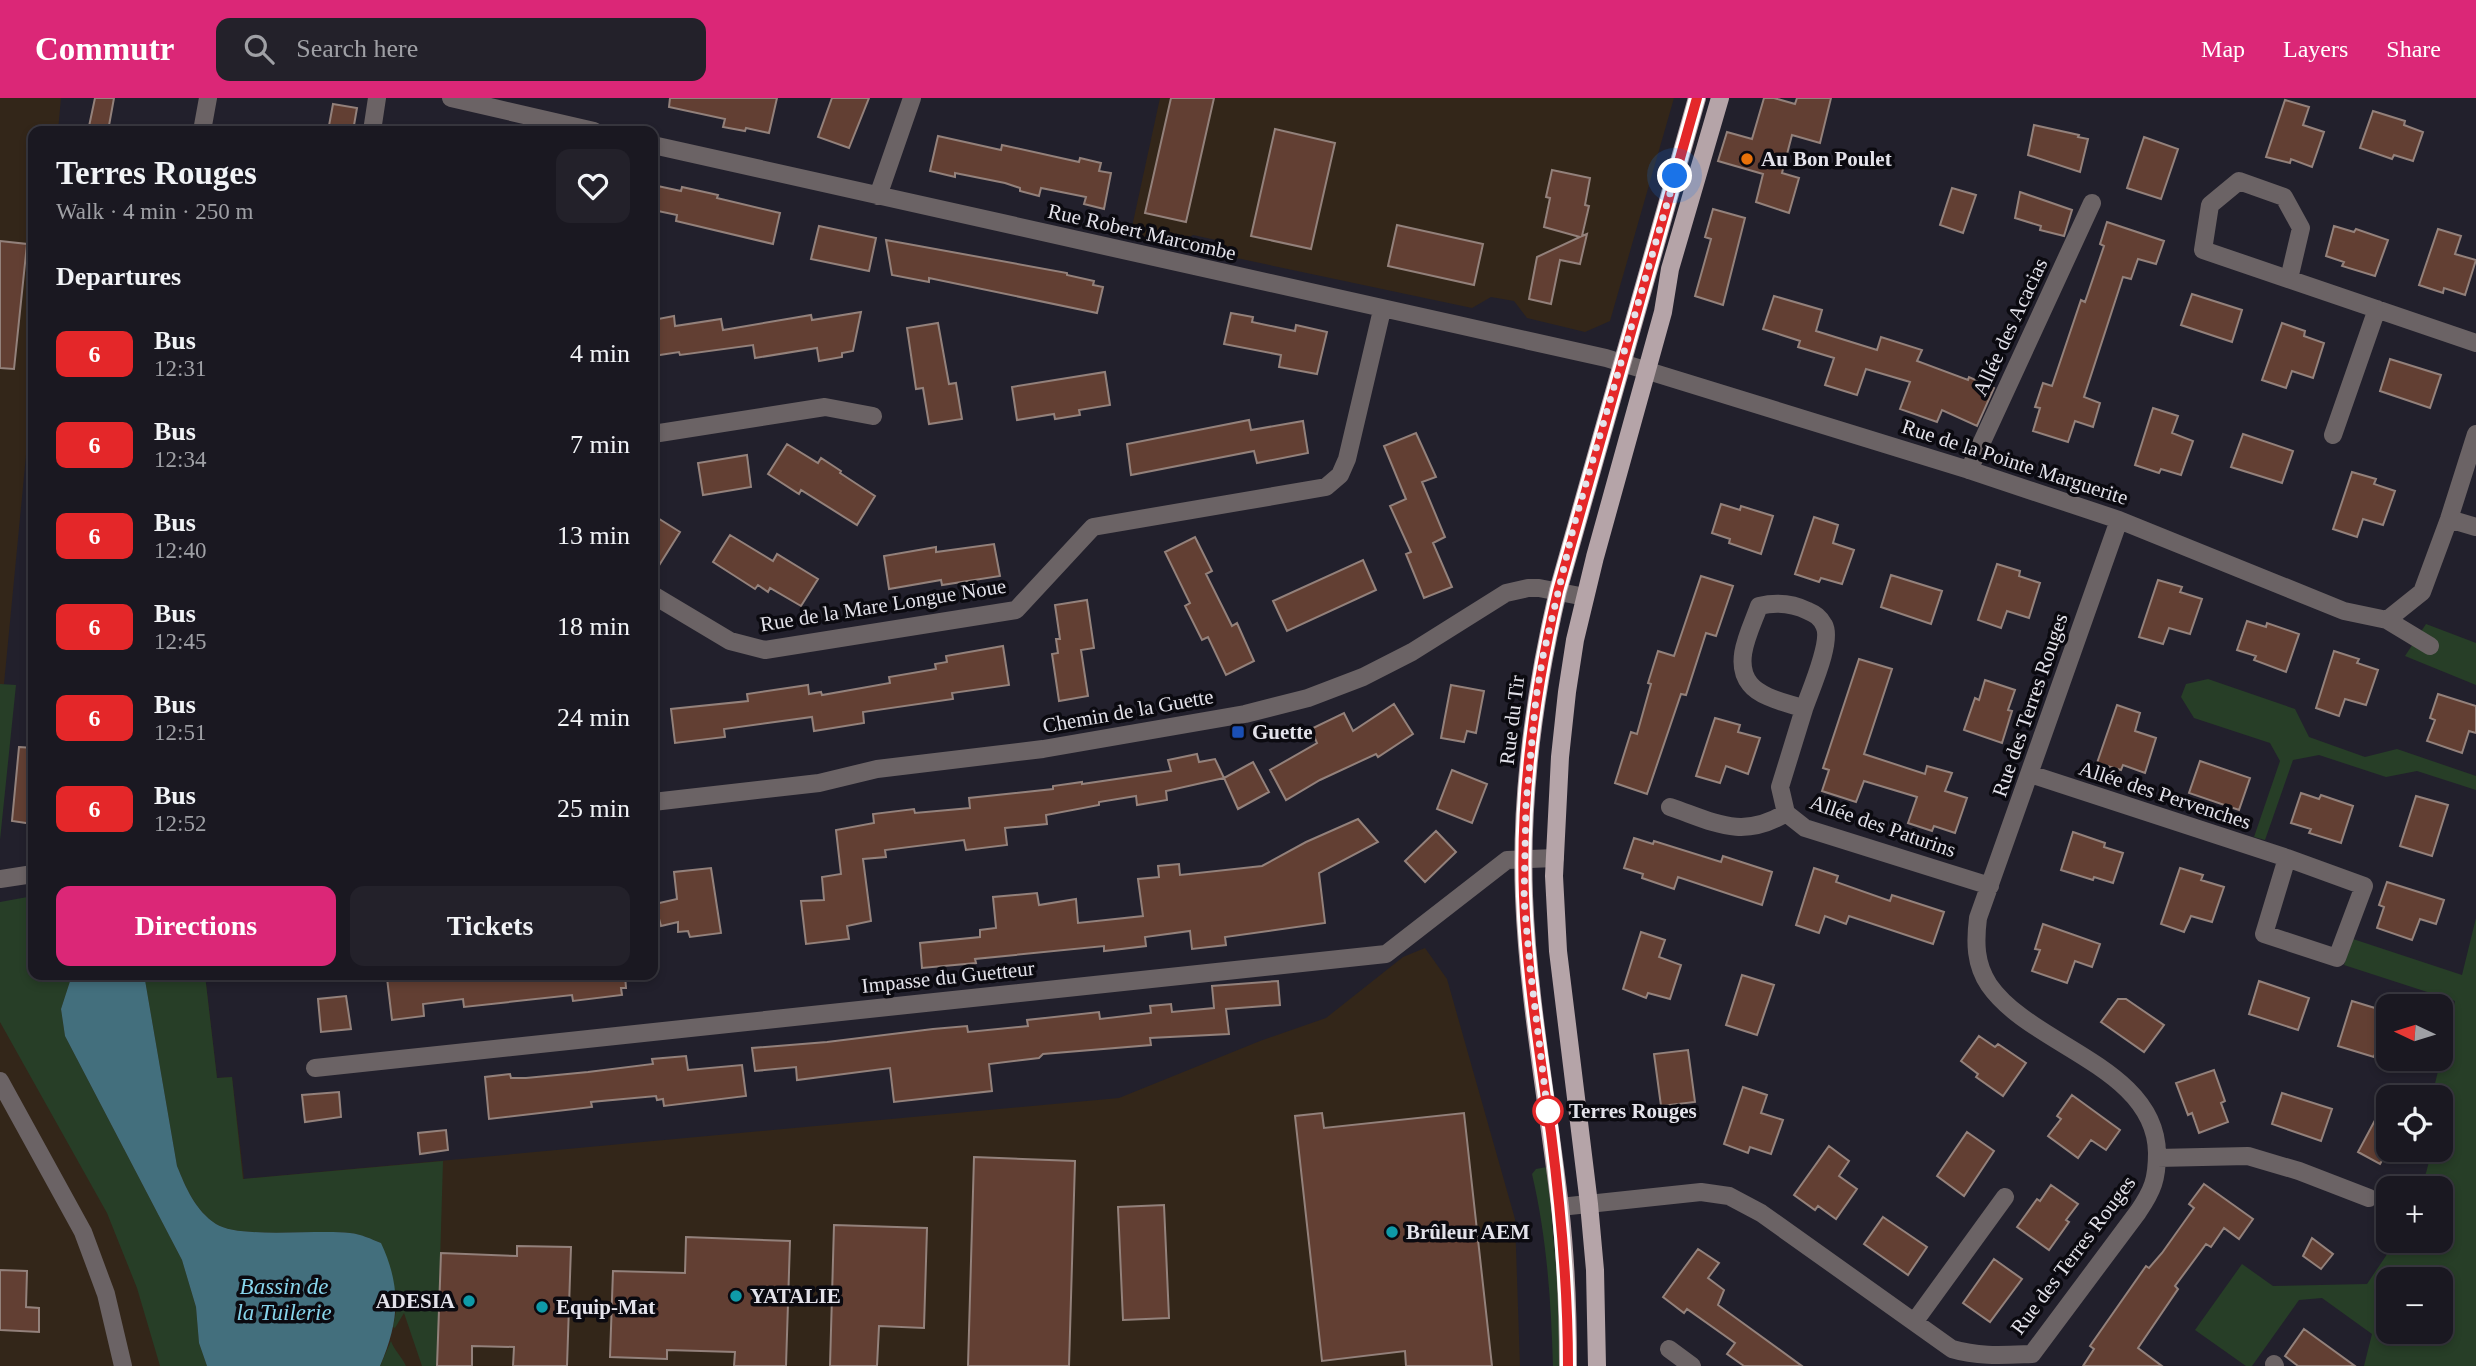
<!DOCTYPE html>
<meta charset="utf-8">
<style>
:root{--surface:#1a1821;--page:#23212a;--text:#f1f3f6;--muted:#9fa0a5;--line:#38373f;--accent:#db2777}
body{margin:0;font-family:"Times New Roman",serif;background:var(--page);color:var(--text);height:100vh;display:flex;flex-direction:column;font-size:26px;white-space:nowrap}
*{box-sizing:border-box;margin:0}
p{font-size:23px;color:var(--muted)}
.icon{flex:none;width:38px;height:38px;fill:none;stroke:currentColor;stroke-width:2;stroke-linecap:round;stroke-linejoin:round}
.map{position:relative;flex:1;overflow:hidden}
.side{position:absolute;left:28px;top:28px;width:630px;height:854px;display:flex;flex-direction:column;background:var(--surface);border-radius:14px;box-shadow:0 4px 10px #0003,0 0 0 2px var(--line)}
.side>*{flex:none}
.badge{padding:0 14px;border-radius:10px;font-size:24px;line-height:46px}
.needle{width:46px;rotate:274deg}
.tools{position:absolute;left:2376px;top:896px;display:grid;gap:14px}
.tools a{display:grid;place-items:center;width:77px;height:77px;border-radius:14px;background:var(--surface);box-shadow:0 4px 10px #0003,0 0 0 2px var(--line);font-size:35px}
.you{position:absolute;width:35px;height:35px;margin:-18px;border:5px solid #fff;border-radius:50%;background:#1a73e8;box-shadow:0 0 0 10px #1a73e833}
.map>.badge{position:absolute;translate:-50% -50%;box-shadow:0 0 0 4px #fff}
h2{padding:0 28px;font-size:26px;line-height:63px}
.round{display:grid;place-items:center;flex:none;width:74px;height:74px;border-radius:14px;background:var(--page)}
.overview{display:flex;align-items:center;justify-content:space-between;height:119px;padding:0 28px}
h1{font-size:33px;font-weight:600;line-height:52px}
.primary-button{display:flex;gap:14px;margin-top:auto;padding:14px 28px}
.primary-button a{flex:1;height:80px;border-radius:14px;background:var(--accent);color:#fff;font-size:28px;font-weight:600;line-height:80px;text-align:center}
.primary-button a+a{background:var(--page);color:var(--text)}
ul{padding:0;list-style:none}
li{display:flex;align-items:center;gap:21px;height:91px;padding:0 28px}
li div{flex:1}
li b{display:block;font-size:26px}
li em{font-style:normal}
li .badge{min-width:77px;font-weight:700;text-align:center}
header{display:flex;align-items:center;gap:42px;box-sizing:border-box;height:98px;padding:0 35px;background:var(--accent);color:#fff}
header strong{font-size:33px}
nav{display:flex;gap:38px;margin-inline-start:auto;font-size:24px}
.search{width:490px;height:63px;background:var(--page);display:flex;align-items:center;gap:18px;box-sizing:border-box;padding:0 24px;border-radius:14px;color:var(--muted);font-size:26px}
.map>svg:first-child{display:block}
</style>
<header>
<strong>Commutr</strong>
<div class="search"><svg class="icon" aria-label="search" viewBox="0 0 24 24"><circle cx="10" cy="10" r="6"/><path d="M15 15l6 6"/></svg>Search here</div>
<nav><a>Map</a><a>Layers</a><a>Share</a></nav>
</header>
<div class="map">
<svg width="2476" height="1268" viewBox="0 0 2476 1268">
<rect width="100%" height="100%" fill="#22202c"/>
<!-- industrial -->
<path fill="#332619" d="M0,0H61L58,33H33V285L4,586H0Z
M1160,0H1674L1610,223L1585,234L1527,220L1514,203L1491,199L1472,210L1227,158L1216,142L1193,137L1175,148L1130,138Z
M33,798V877H205L217,980L232,979L244,1081L1119,1000L1260,943L1326,920L1403,859L1425,850L1447,881L1515,1121L1520,1268H0V869Z"/>
<!-- green -->
<path fill="#273e27" fill-rule="evenodd" d="M2426,526L2476,545V587L2405,558Z
M2208,581L2295,611L2309,639L2365,659L2397,651L2476,678V692L2417,673L2386,679L2319,657L2293,662L2265,742L2254,739L2280,663L2270,645L2194,620L2181,599L2186,586Z
M0,586L16,587L0,742Z
M33,798V877H72L61,911L65,938L182,1162L196,1209L199,1245L207,1268H160L137,1190L107,1115L0,924V804Z
M2476,820V1268H2364L2372,1236L2322,1200L2299,1202L2252,1268H2246L2195,1232L2242,1166L2273,1188L2367,1186L2396,1143H2441V1090H2418L2426,1075L2432,1052H2441V1017L2445,1003L2441,999L2432,998L2455,903L2344,867L2353,841L2462,877ZM2389,1181H2441V1234H2389Z
M141,877H205L217,980L232,979L243,1081L443,1063L437,1268H422L404,1215L395,1230L393,1229L396,1214L381,1145C371,1141 360,1136 350,1135C318,1131 239,1141 216,1126C195,1112 186,1090 177,1068L145,882Z
M1547,1069L1559,1200L1561,1268H1553C1551,1203 1547,1140 1532,1076L1536,1071Z
M391,1243C394,1252 402,1259 406,1268H380Z"/>
<!-- water -->
<path fill="#436f7d" d="M72,877H141L145,882L177,1068C186,1090 195,1112 216,1126C239,1141 318,1131 350,1135C361,1136 371,1141 381,1145C402,1190 399,1224 380,1268H207L199,1245L196,1209L182,1162L65,938L61,911Z"/>
<!-- building -->
<path fill="#623f33" stroke="#93817b" stroke-width="2" d="M95,0H114L108,33H88Z
M670,0H777L769,35L746,30L745,33L723,29L725,21L669,9Z
M832,0H869L849,50L818,39Z
M1171,0H1214L1186,124L1145,115Z
M1764,0H1774L1795,6L1797,0H1831L1820,45L1792,37L1782,75L1799,80L1789,115L1756,104L1763,76L1718,63L1727,34L1752,41Z
M2285,2L2309,9L2303,27L2324,34L2312,69L2291,61L2290,65L2266,59Z
M333,6L357,10L353,33H328Z
M2373,13L2405,23L2404,27L2423,34L2413,63L2394,57L2392,61L2360,50Z
M2034,27L2079,37L2078,39L2088,41L2080,74L2028,57Z
M1275,31L1335,45L1311,151L1251,138Z
M938,38L1001,52L1002,47L1079,64L1080,60L1101,65L1099,73L1111,75L1104,111L1084,106L1086,99L1041,90L1039,98L1020,93V90L1005,85L955,75V79L930,73Z
M2144,39L2178,51L2161,101L2127,90Z
M1552,72L1590,80L1585,107L1589,108L1582,138L1587,136L1580,166L1560,162L1551,206L1529,201L1537,159L1580,139L1544,129L1550,100L1546,99Z
M653,87L681,93L682,89L718,97L717,100L780,115L773,146L676,123L677,117L653,112Z
M1952,90L1976,97L1963,135L1940,127Z
M2020,94L2072,112L2064,138L2040,132L2041,128L2015,120Z
M1713,111L1745,120L1723,207L1695,198L1711,141L1705,139Z
M2107,124L2164,143L2156,166L2138,161L2131,181L2123,179L2084,299L2100,305L2093,329L2075,323L2068,344L2033,333L2040,310L2035,309L2043,285L2052,288L2081,202L2085,204L2104,148L2100,146Z
M1397,127L1483,146L1474,187L1388,168Z
M819,128L876,140L869,173L811,161Z
M2334,128L2354,134L2356,131L2388,142L2375,178L2342,168L2344,164L2326,158Z
M2438,131L2461,138L2455,156L2476,162L2465,197L2444,190L2443,195L2419,187Z
M886,142L1067,175V177L1094,183L1093,187L1103,189L1097,215L929,180V184L892,177Z
M0,143L27,146L14,271L0,270Z
M2192,196L2242,212L2232,244L2181,227Z
M1774,198L1822,212L1816,233L1877,252L1881,239L1922,252L1917,263L1968,282L1969,279L1994,290L1977,328L1942,312L1937,324L1900,311L1910,284L1866,271L1857,297L1825,287L1834,260L1798,249L1800,243L1763,231Z
M861,214L853,253L842,255V259L819,263L817,250L755,260L753,247L680,257L679,254L653,258V222L674,218L675,228L721,221L723,232L811,217L812,222Z
M1231,215L1253,219L1252,224L1295,233L1296,227L1327,234L1317,276L1279,269L1281,257L1224,246Z
M938,225L949,286L956,285L962,321L929,326L923,290L916,291L907,230Z
M2282,225L2305,233L2304,238L2324,245L2313,280L2292,273L2286,290L2262,282Z
M2390,261L2441,277L2430,310L2380,293Z
M1105,274L1110,307L1079,312L1080,317L1055,321L1054,316L1017,322L1012,289Z
M2153,310L2178,318L2172,335L2193,343L2181,377L2161,371L2159,375L2135,367Z
M1249,322L1251,332L1303,323L1308,355L1257,365L1254,353L1131,377L1127,346Z
M1416,335L1436,379L1422,384L1445,439L1433,445L1452,489L1424,500L1406,456L1411,454L1390,408L1406,401L1384,348Z
M2243,336L2293,353L2282,385L2231,369Z
M787,346L818,365L821,360L841,373L840,375L875,398L857,427L801,392L799,396L768,376Z
M747,357L751,389L703,397L698,365Z
M2352,374L2376,381L2374,386L2395,393L2383,427L2363,421L2357,439L2333,431Z
M1721,406L1740,412L1741,408L1773,418L1761,456L1729,445L1730,441L1712,435Z
M653,417L680,434L653,477Z
M1814,419L1838,427L1833,445L1854,452L1842,486L1821,480L1819,484L1795,476Z
M730,437L773,463L777,456L818,481L801,508L770,490L768,494L758,487L755,491L713,464Z
M1195,439L1212,473L1206,476L1232,528L1237,525L1254,563L1226,577L1208,539L1202,542L1185,508L1190,505L1165,454Z
M994,446L1000,478L942,487L941,482L889,491L884,458L936,449V454Z
M1363,462L1376,492L1287,533L1273,503Z
M1997,466L2020,473L2019,478L2040,485L2029,520L2007,513L2001,530L1978,522Z
M1891,477L1942,493L1931,526L1881,509Z
M1701,478L1733,488L1716,538L1706,535L1686,597L1681,596L1647,696L1615,685L1631,634L1637,636L1651,586L1648,585L1658,553L1674,558Z
M2158,482L2182,489L2180,494L2202,501L2190,536L2169,530L2163,546L2139,539Z
M1087,502L1094,550L1081,552L1088,598L1059,603L1052,556L1058,555L1056,541H1060L1055,507Z
M2247,523L2266,529L2267,525L2299,536L2286,574L2254,562L2256,558L2237,552Z
M1003,548L1009,587L952,595L953,601L863,614L864,625L814,633L812,619L724,631L725,639L675,645L671,611L748,603L747,596L808,587L809,596L821,594L822,597L890,585L889,579L936,571L935,566L947,564L946,558Z
M2334,553L2359,561L2357,565L2378,572L2366,607L2345,601L2339,618L2316,610Z
M1859,561L1892,571L1864,656L1925,676L1927,668L1952,675L1945,693L1967,700L1955,735L1934,728L1932,733L1908,725L1917,699L1864,683L1856,704L1822,693L1829,672L1823,670Z
M1985,582L2015,592L2008,612L2012,613L2002,645L1964,632L1975,600L1979,602Z
M1451,587L1484,593L1476,635L1467,633L1464,644L1441,640Z
M2438,596L2476,608V635L2469,633L2462,655L2427,643L2435,622L2430,620Z
M1394,606L1413,636L1378,659L1376,656L1320,682L1286,702L1270,672L1317,645L1311,631L1344,615L1353,633Z
M2117,607L2140,615L2135,633L2156,640L2145,675L2123,667L2121,672L2097,665Z
M1715,620L1740,627L1738,634L1760,640L1748,676L1726,668L1720,685L1696,678Z
M19,649L33,650V726L12,723Z
M1197,656L1199,664L1215,661L1224,680L1166,693L1167,702L1137,707L1136,698L1099,704V707L1046,717L1047,726L1005,730L1007,747L966,752L964,742L885,752L886,759L863,761L871,823L847,828L849,841L806,846L801,803L824,802L822,779L841,776L836,732L874,725L873,716L914,711L915,715L970,710L969,700L1053,691V688L1082,684V686L1171,673L1168,662Z
M2200,663L2250,680L2239,712L2189,695Z
M1253,664L1269,694L1238,711L1224,680Z
M1452,672L1487,686L1472,725L1437,711Z
M2301,695L2319,701L2321,697L2353,708L2341,745L2309,735L2311,731L2291,725Z
M2416,698L2448,707L2432,758L2400,748Z
M1358,721L1378,744L1319,775L1325,825L1225,839L1226,847L1192,851L1190,833L1145,839L1146,848L1104,853V848L975,861L976,865L922,870L920,845L980,839V832L996,830L993,799L1037,795L1039,807L1076,801L1078,825L1143,818L1138,781L1159,779L1158,768L1179,766L1180,777L1262,768L1306,744Z
M1436,733L1456,754L1425,784L1405,763Z
M2073,734L2105,745L2104,749L2123,755L2113,785L2094,779L2093,782L2061,772Z
M1634,740L1653,746L1654,743L1721,764L1723,758L1772,774L1762,807L1678,779L1674,791L1642,780L1643,776L1624,770Z
M711,770L721,835L690,839L688,833L678,834V824L661,828L655,806L677,801L674,774Z
M1814,770L1838,778L1836,784L1890,803L1892,797L1944,814L1933,846L1849,818L1846,826L1825,818L1819,835L1796,827Z
M2180,770L2203,777L2201,782L2224,789L2212,824L2191,818L2184,834L2161,826Z
M2387,784L2444,802L2436,826L2420,821L2412,842L2377,830L2384,809L2379,807Z
M2043,826L2100,846L2092,869L2075,863L2067,885L2032,873L2040,852L2035,851Z
M1641,834L1665,842L1659,859L1681,867L1670,901L1648,895L1646,900L1623,891Z
M417,877H625L626,890H621L622,897L573,903L572,897L464,909L463,901L423,906L424,918L392,922L387,880Z
M1742,877L1774,887L1757,937L1726,927Z
M1278,883L1280,907L1226,911L1229,936L1150,940L1151,947L1043,956L1039,960L989,966L992,993L894,1004L890,970L797,982L796,969L755,973L752,950L827,944L933,931L967,928L968,934L1028,928L1027,922L1099,914L1100,921L1151,915L1150,908L1171,906L1172,914L1214,910L1212,888Z
M2259,883L2309,900L2298,932L2249,916Z
M346,898L351,931L321,934L318,901Z
M2118,901H2126L2164,927L2144,954L2101,924Z
M2352,903L2388,914L2374,959L2338,948Z
M1979,938L1995,949L1998,946L2026,965L2003,998L1976,979L1978,976L1961,963Z
M1688,952L1695,1004L1661,1008L1654,956Z
M686,958L688,972L742,967L746,998L664,1008L663,1001L657,1002L656,998L591,1004L592,1009L489,1021L485,979L510,976L511,980H526L588,974L653,966L652,961Z
M2214,972L2225,1003L2221,1005L2228,1024L2199,1035L2192,1015L2188,1017L2176,985Z
M1743,989L1767,997L1761,1015L1783,1022L1771,1056L1750,1049L1748,1055L1724,1046Z
M339,994L341,1019L305,1024L302,997Z
M2282,995L2332,1011L2321,1043L2272,1026Z
M2389,996V1064L2383,1061L2380,1066L2358,1054Z
M2072,997L2120,1032L2106,1052L2091,1042L2078,1060L2048,1038L2061,1021L2057,1018Z
M1322,1015L1324,1030L1464,1015L1492,1268H1406L1405,1253L1322,1263L1295,1018Z
M446,1032L448,1052L420,1056L418,1035Z
M1967,1034L1994,1053L1964,1098L1937,1078Z
M1829,1048L1849,1063L1839,1078L1857,1091L1836,1121L1818,1108L1815,1112L1794,1097Z
M974,1059L1075,1063L1069,1268H968Z
M2204,1086L2253,1121L2239,1141L2224,1130L2211,1149L2206,1146L2175,1188L2178,1191L2138,1250L2162,1268H2083L2094,1251L2090,1248L2146,1168L2149,1170L2162,1155L2194,1110L2189,1106Z
M2051,1087L2078,1106L2066,1122L2069,1124L2049,1152L2017,1129L2037,1101L2040,1103Z
M1164,1107L1169,1220L1123,1222L1118,1109Z
M1883,1119L1927,1149L1908,1177L1864,1146Z
M834,1127L927,1130L924,1230L879,1228L877,1268H830Z
M686,1139L790,1143L786,1268H734L735,1254L667,1252V1261L610,1259L613,1173L685,1175Z
M2312,1140L2333,1156L2321,1171L2303,1158Z
M517,1148L571,1149L567,1268H513L514,1249L472,1248V1268H437L441,1155L517,1158Z
M1698,1151L1719,1165L1708,1180L1724,1192L1718,1207L1802,1268H1744L1727,1256L1735,1245L1687,1211L1684,1215L1663,1199Z
M1994,1161L2022,1181L1990,1224L1963,1205Z
M0,1172L27,1173L26,1209L39,1210V1234L0,1232Z
M2304,1231L2355,1268H2298L2285,1258Z"/>
<g fill="none" stroke-linecap="round" stroke-linejoin="round">
<!-- minor -->
<path stroke="#6b6365" stroke-width="18" d="M451,0L594,33
M202,33L208,0
M372,33L377,0
M653,47L1606,260L1969,372L2119,422L2344,513L2387,522L2422,494L2449,421L2476,336
M878,98L912,0
M2289,181L2301,130L2284,99L2239,83L2210,107L2203,152L2476,245
M653,336L825,309L873,318
M2333,337L2377,211
M1969,372L2092,105
M2449,421L2476,429
M653,497L730,543L765,552L1016,512L1093,429L1326,389L1340,377L1347,361L1382,212
M2387,522L2430,548
M1804,611C1810,593 1833,543 1824,527C1820,519 1815,516 1808,513C1792,505 1776,504 1759,508C1751,531 1732,564 1750,586C1761,600 1788,605 1804,611L1780,689L1786,715L1805,730L1990,788
M2030,676L2287,760L2264,836L2337,860L2364,788L2287,760
M653,704L819,685L877,671L1043,651L1245,616L1308,600L1363,579L1412,554L1506,495L1528,490H1539L1585,499
M1670,709C1714,724 1742,742 1786,715
M0,781L33,776
M315,970L1386,856L1507,762L1555,760
M0,983L83,1134L106,1196L123,1268
M2157,1060L2248,1058L2299,1073L2369,1100
M1560,1109L1701,1094L1729,1098L1761,1115L1952,1251C1979,1259 2004,1257 2032,1256L2138,1114C2153,1092 2157,1081 2157,1055C2156,969 2031,948 1989,887C1975,866 1975,844 1978,820L2119,422
M1915,1223L2005,1099
M1669,1251L1692,1268
M2274,1266L2275,1268"/>
<!-- major -->
<path stroke="#b5a4a8" stroke-width="18" d="M1568,1268C1568,1215 1566,1162 1560,1109C1548,1006 1528,902 1524,798C1520,695 1535,592 1558,493L1697,0
M1597,1268L1595,1172L1589,1106L1558,853L1554,778L1560,659L1567,594L1575,542L1595,459L1663,214L1670,171L1720,0"/>
</g>
<g fill="none" stroke-linecap="round" stroke-linejoin="round">
<defs>
<path id="line" d="M1568,1268C1568,1190 1561,1113 1551,1035C1540,957 1527,877 1524,798C1520,696 1535,592 1558,493L1697,0"/>
</defs>
<!-- line casing -->
<use href="#line" stroke="#fff" stroke-width="16"/>
<!-- line -->
<use href="#line" stroke="#e42729" stroke-width="10"/>
<!-- walk -->
<path stroke="#e3e2ea" stroke-width="7" stroke-dasharray="0 12.6" d="M1548,1013V1017L1530,869L1524,801L1526,706L1536,600L1543,558L1574,427L1675,78"/>
</g>
<!-- markers -->
<circle fill="#e8710a" stroke="#0b0a10" stroke-width="2.5" cx="1747" cy="61" r="7"/>
<rect fill="#1a4fb4" stroke="#0b0a10" stroke-width="2.5" x="1231" y="627" width="14" height="14" rx="3.5"/>
<circle fill="#fff" stroke="#e42729" stroke-width="3.5" cx="1548" cy="1013" r="14"/>
<g fill="#0f9aa8" stroke="#0b0a10" stroke-width="2.5">
<circle cx="1392" cy="1134" r="7"/>
<circle cx="736" cy="1198" r="7"/>
<circle cx="469" cy="1203" r="7"/>
<circle cx="542" cy="1209" r="7"/>
</g>
<g text-anchor="middle" stroke-width="7" stroke-linejoin="round" paint-order="stroke">
<!-- poi labels -->
<g font-size="21" font-weight="bold" fill="#e3e2ea" stroke="#0b0a10" text-anchor="start">
<text x="1761" y="68">Au Bon Poulet</text>
<text x="1252" y="641">Guette</text>
<text x="1406" y="1141">Brûleur AEM</text>
<text x="750" y="1205">YATALIE</text>
<text x="455" y="1210" text-anchor="end">ADESIA</text>
<text x="556" y="1216">Equip-Mat</text>
</g>
<!-- street labels -->
<g font-size="21" fill="#e3e2ea" stroke="#0b0a10">
<text transform="translate(1142 134) rotate(13)" y="7">Rue Robert Marcombe</text>
<text transform="translate(2010 229) rotate(-65)" y="7">Allée des Acacias</text>
<text transform="translate(2015 364) rotate(18)" y="7">Rue de la Pointe Marguerite</text>
<text transform="translate(883 507) rotate(-9)" y="7">Rue de la Mare Longue Noue</text>
<text transform="translate(2030 607) rotate(-71)" y="7">Rue des Terres Rouges</text>
<text transform="translate(1128 613) rotate(-10)" y="7">Chemin de la Guette</text>
<text transform="translate(1512 622) rotate(-83)" y="7">Rue du Tir</text>
<text transform="translate(2165 697) rotate(18)" y="7">Allée des Pervenches</text>
<text transform="translate(1883 728) rotate(19)" y="7">Allée des Paturins</text>
<text transform="translate(948 879) rotate(-6)" y="7">Impasse du Guetteur</text>
<text transform="translate(2073 1157) rotate(-53)" y="7">Rue des Terres Rouges</text>
</g>
<!-- stop labels -->
<g font-size="21" font-weight="bold" fill="#e3e2ea" stroke="#0b0a10" text-anchor="start">
<text x="1569" y="1020">Terres Rouges</text>
</g>
<!-- water labels -->
<g font-size="23" font-style="italic" fill="#87d5ec" stroke="#0b0a10">
<text x="284" y="1196">Bassin de<tspan x="284" dy="26">la Tuilerie</tspan></text>
</g>
</g>
</svg>
<div class="tools">
<a><svg class="needle" viewBox="-14 -14 28 28"><path d="M0-13l5 13h-10z" fill="#e53935"/><path d="M0 13l5-13h-10z" fill="#9fa0a5"/></svg></a>
<a><svg class="icon" aria-label="locate" viewBox="0 0 24 24"><circle cx="12" cy="12" r="6"/><path d="M12 2v4M12 18v4M2 12h4M18 12h4"/></svg></a>
<a>+</a>
<a>−</a>
</div>
<div class="you" style="left:1675px;top:78px"></div>
<section class="side">
<div class="overview"><div><h1>Terres Rouges</h1><p>Walk · 4 min · 250 m</p></div><a class="round"><svg class="icon" aria-label="heart" viewBox="0 0 24 24"><path d="M12 20l-8-8c-3-5 5-10 8-4 3-6 11-1 8 4z"/></svg></a></div>
<h2>Departures</h2>
<ul>
<li><span class="badge" style="background:#e42729;color:#fff">6</span><div><b>Bus</b><p>12:31</p></div><em>4 min</em></li>
<li><span class="badge" style="background:#e42729;color:#fff">6</span><div><b>Bus</b><p>12:34</p></div><em>7 min</em></li>
<li><span class="badge" style="background:#e42729;color:#fff">6</span><div><b>Bus</b><p>12:40</p></div><em>13 min</em></li>
<li><span class="badge" style="background:#e42729;color:#fff">6</span><div><b>Bus</b><p>12:45</p></div><em>18 min</em></li>
<li><span class="badge" style="background:#e42729;color:#fff">6</span><div><b>Bus</b><p>12:51</p></div><em>24 min</em></li>
<li><span class="badge" style="background:#e42729;color:#fff">6</span><div><b>Bus</b><p>12:52</p></div><em>25 min</em></li>
</ul>
<div class="primary-button"><a>Directions</a><a>Tickets</a></div>
</section>
</div>
